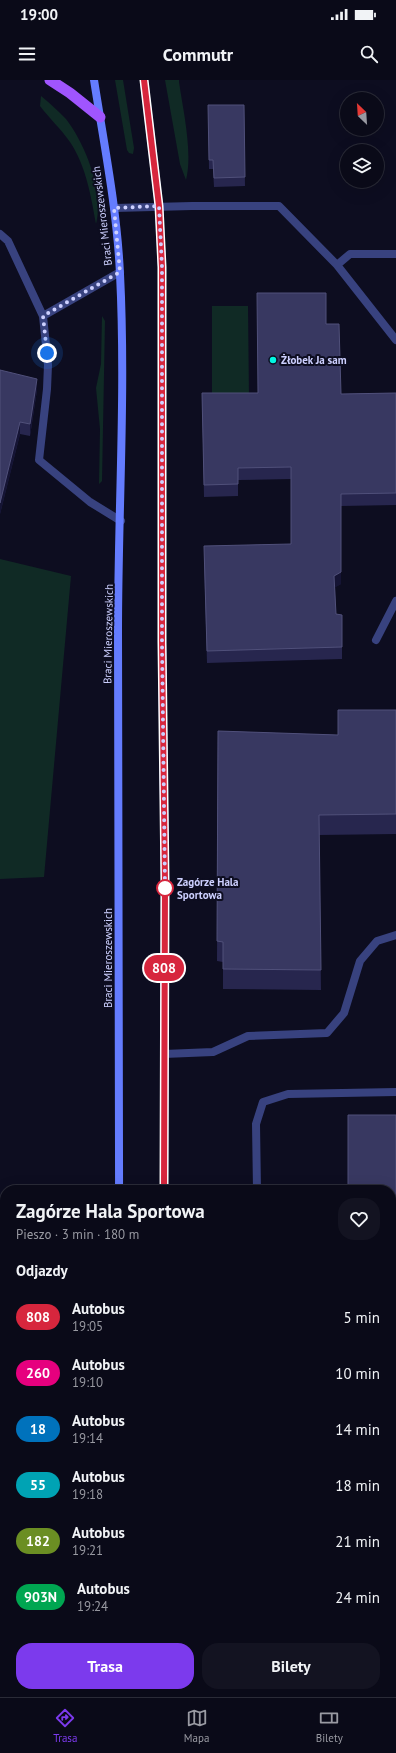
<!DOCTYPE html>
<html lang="pl">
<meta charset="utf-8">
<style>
:root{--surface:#0a0a18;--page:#131321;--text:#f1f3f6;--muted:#999aa2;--line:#2a2b37;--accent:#7c3aed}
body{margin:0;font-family:"PT Sans",sans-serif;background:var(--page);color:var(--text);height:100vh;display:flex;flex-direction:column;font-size:15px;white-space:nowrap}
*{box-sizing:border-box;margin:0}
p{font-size:13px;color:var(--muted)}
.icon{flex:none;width:22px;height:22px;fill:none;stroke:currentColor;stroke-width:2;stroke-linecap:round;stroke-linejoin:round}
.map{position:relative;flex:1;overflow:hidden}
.panel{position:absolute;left:0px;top:1105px;width:396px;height:512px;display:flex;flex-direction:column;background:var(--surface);border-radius:16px 16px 0 0;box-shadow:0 4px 16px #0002,0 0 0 1px var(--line)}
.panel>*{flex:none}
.badge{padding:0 8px;border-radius:13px;font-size:14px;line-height:26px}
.needle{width:26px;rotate:335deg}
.fabs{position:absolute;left:340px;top:12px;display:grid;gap:8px}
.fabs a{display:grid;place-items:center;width:44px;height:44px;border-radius:50%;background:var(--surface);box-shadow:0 4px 16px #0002,0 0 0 1px var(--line);font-size:20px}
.you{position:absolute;width:20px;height:20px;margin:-10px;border:3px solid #fff;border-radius:50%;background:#1a73e8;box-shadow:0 0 0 6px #1a73e833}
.map>.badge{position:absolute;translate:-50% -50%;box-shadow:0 0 0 2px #fff}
h2{padding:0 16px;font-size:15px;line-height:36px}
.round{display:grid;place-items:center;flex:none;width:42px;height:42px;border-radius:16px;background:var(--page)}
.head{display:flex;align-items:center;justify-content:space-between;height:68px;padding:0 16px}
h1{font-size:19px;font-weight:700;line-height:30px}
.primary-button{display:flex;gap:8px;margin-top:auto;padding:8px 16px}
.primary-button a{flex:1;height:46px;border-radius:16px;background:var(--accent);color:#fff;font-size:16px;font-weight:700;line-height:46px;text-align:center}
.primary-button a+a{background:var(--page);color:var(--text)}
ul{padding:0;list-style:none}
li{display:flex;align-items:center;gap:12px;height:56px;padding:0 16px}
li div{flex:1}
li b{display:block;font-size:15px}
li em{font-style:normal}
li .badge{min-width:44px;font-weight:700;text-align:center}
.status{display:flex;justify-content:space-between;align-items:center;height:28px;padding:0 20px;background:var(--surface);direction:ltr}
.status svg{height:11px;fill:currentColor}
header{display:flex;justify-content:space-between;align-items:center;height:52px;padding:0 16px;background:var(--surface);font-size:18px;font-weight:700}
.tabs{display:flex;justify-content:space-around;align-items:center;height:56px;border-top:1px solid var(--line);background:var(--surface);font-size:11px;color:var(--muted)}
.tabs a{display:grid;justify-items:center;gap:2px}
.tabs .current{color:var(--accent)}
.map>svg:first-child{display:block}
</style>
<div class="status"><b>19:00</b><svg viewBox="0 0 49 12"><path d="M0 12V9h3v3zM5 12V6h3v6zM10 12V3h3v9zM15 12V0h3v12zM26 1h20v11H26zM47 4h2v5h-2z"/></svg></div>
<header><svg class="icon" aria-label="menu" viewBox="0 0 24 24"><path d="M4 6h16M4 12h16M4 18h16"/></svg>Commutr<svg class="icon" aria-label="search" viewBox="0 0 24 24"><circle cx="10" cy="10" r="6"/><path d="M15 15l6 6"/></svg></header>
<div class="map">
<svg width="396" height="1617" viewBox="0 0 396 1617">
<rect width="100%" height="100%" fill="#0d0d20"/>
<!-- green -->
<path fill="#102a25" d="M115,0H123L134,68L133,74L129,73L127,70Z
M165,0H179V2C183,30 193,73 186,100L180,84Z
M41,16C50,23 58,31 66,39C86,65 104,112 96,144C91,116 86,86 70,62C61,49 49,38 40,26Z
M212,226H248L249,319H212Z
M102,236L105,241L102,401L99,404L100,349L96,308L101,284Z
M0,479L71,496L44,797L0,799Z"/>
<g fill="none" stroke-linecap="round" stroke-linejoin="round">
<!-- service -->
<path stroke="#38427f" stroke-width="8" d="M114,128L192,126H279L337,185L396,260
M0,154L8,161L43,236L48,285L47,309L39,380L90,422L121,441
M337,185L350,174H396
M43,236L120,192
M376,560L396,521
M164,974L213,972L248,956L327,953L344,933L360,881L377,861L396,855
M257,1110L256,1044L263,1022L288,1014L396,1012"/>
<!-- minor -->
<path stroke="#38427f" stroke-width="8" d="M391,1402H396"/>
<!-- secondary -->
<path stroke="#647cfe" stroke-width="8" d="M94,0C104,64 117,129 120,194C126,313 118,432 118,551C117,738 120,924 119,1110
M144,0L159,126L162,187V562L165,802L164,1110
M165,1612V1617
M121,1617V1612"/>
<!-- primary -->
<path stroke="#a055fe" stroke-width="11" d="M50,0L70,13L100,37"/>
</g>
<!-- wall -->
<path fill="#27264e" d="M208,25H244L245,106L214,107L213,89H209Z
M326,244L341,314L396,313V425L341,426V504L335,507L336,534L342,535V579L207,583L204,478L291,464V399L238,400V416L204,417L202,313H258Z
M0,290L37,310L30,356L20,354L0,434Z
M396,630V754L319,755L321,910L223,909V882L217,881L218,651L338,655Z
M396,1035V1335H391V1110Z"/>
<!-- shaded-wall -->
<path fill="#151434" d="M37,299V310L30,356V344Z
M20,342V354L0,434V423Z
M341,492V504L334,508V496Z"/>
<!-- building -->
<path fill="#383861" stroke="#50507a" d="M208,25H244L245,97L214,98L213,80H209Z
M257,213H326V244H339L341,314L396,313V413L341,414V492L334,496L336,534L342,535V567L207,571L204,466L291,464V387L238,388V404L204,405L202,313H258Z
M0,290L37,299L30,344L20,342L0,423Z
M338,630H396V734L319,735L321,890L223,889V862L217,861L218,651L338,655Z
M348,1035H396V1313H391V1110H348Z
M229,1612H319V1617H229Z"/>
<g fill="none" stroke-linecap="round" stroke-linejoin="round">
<defs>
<path id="line" d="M144,0L159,126L162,187V562L165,802L164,1110"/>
</defs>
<!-- line casing -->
<use href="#line" stroke="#fff" stroke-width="9"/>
<!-- line -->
<use href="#line" stroke="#d7263d" stroke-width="6"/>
<!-- walk -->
<path stroke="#cdd0ff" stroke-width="4" stroke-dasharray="0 7.2" d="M47,273L43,236L120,192L114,128L159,126L162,187V562L165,808"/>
</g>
<!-- markers -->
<circle fill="#02f6e2" stroke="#0d0d20" stroke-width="1.5" cx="273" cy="280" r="4"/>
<circle fill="#fff" stroke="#d7263d" stroke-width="2" cx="165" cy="808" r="8"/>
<g text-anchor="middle" stroke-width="4" stroke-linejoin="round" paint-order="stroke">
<!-- street labels -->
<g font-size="11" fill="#cdd0ff" stroke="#0d0d20">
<text transform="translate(102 136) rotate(-97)" y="4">Braci Mieroszewskich</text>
<text transform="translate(108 554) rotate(-89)" y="4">Braci Mieroszewskich</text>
<text transform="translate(108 878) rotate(-90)" y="4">Braci Mieroszewskich</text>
</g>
<!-- poi labels -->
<g font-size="11" font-weight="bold" fill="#cdd0ff" stroke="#0d0d20" text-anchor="start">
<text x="281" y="284">Żłobek Ja sam</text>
</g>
<!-- stop labels -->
<g font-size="11" font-weight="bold" fill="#cdd0ff" stroke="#0d0d20" text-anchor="start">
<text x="177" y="806">Zagórze Hala<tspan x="177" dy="13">Sportowa</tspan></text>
</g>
</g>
</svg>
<div class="fabs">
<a><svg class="needle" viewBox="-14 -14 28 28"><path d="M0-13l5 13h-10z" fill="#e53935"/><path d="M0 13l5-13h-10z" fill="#999aa2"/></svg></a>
<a><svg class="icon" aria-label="layers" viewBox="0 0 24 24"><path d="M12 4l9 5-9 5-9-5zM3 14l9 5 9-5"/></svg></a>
</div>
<div class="you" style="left:47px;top:273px"></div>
<b class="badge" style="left:164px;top:888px;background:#d7263d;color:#fff">808</b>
<section class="panel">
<div class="head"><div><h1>Zagórze Hala Sportowa</h1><p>Pieszo · 3 min · 180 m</p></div><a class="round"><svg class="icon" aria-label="heart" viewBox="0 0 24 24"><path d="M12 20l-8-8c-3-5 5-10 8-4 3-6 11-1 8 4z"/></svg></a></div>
<h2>Odjazdy</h2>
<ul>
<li><span class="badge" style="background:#d7263d;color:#fff">808</span><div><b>Autobus</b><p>19:05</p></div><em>5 min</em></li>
<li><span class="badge" style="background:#e6007e;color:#fff">260</span><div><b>Autobus</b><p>19:10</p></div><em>10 min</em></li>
<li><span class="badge" style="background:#0072bc;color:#fff">18</span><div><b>Autobus</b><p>19:14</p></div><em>14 min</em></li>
<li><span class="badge" style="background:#00a3b4;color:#fff">55</span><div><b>Autobus</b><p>19:18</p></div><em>18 min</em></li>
<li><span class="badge" style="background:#6b8e23;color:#fff">182</span><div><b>Autobus</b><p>19:21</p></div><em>21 min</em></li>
<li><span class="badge" style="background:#00a651;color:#fff">903N</span><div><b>Autobus</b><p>19:24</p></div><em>24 min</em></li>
</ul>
<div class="primary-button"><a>Trasa</a><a>Bilety</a></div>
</section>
</div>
<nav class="tabs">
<a class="current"><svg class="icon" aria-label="directions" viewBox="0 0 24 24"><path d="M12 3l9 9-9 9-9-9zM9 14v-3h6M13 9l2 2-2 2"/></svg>Trasa</a>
<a><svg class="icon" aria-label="map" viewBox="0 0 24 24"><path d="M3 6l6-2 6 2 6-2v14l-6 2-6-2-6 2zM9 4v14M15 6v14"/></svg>Mapa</a>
<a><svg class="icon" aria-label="tickets" viewBox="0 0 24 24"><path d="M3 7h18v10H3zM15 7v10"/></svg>Bilety</a>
</nav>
